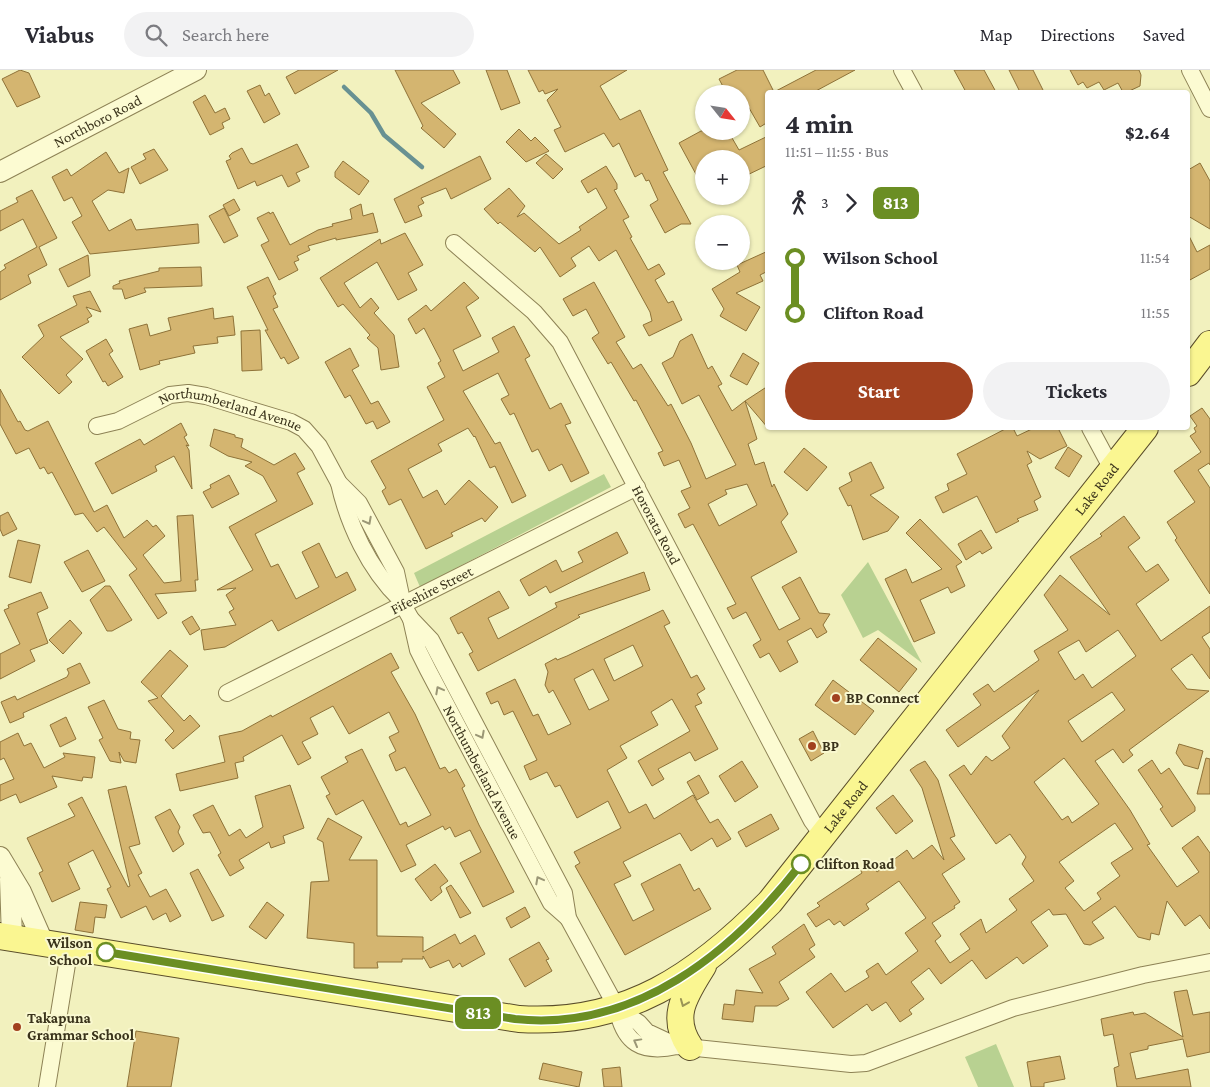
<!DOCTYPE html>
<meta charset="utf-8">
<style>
:root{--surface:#fff;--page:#f2f2f3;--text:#2b2b33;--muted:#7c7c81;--line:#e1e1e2;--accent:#a2411f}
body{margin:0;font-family:"Crimson Pro",serif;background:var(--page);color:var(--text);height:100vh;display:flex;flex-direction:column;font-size:19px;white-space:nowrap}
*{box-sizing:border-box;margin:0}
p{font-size:16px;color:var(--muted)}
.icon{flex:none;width:28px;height:28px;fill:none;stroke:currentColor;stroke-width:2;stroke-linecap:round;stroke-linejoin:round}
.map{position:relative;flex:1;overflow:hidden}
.panel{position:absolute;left:765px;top:20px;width:425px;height:340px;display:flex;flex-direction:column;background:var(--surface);border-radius:5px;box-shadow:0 1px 4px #0004}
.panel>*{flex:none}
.badge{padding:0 10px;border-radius:8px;font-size:18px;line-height:32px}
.needle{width:32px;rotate:120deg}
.fabs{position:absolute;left:695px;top:15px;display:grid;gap:10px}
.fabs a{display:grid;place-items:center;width:55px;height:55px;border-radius:50%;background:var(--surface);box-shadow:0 1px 4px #0004;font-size:25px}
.map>.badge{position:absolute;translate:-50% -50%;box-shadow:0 0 0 2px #fff}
.legs{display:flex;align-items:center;gap:8px;height:55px;padding:0 20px;font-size:16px}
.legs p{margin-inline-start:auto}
.overview{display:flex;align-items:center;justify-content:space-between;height:85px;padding:0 20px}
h1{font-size:28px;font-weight:700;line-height:38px}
.action{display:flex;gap:10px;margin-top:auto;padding:10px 20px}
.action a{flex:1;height:58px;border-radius:30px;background:var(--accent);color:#fff;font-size:20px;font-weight:700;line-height:58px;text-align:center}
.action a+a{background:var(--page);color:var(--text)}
ul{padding:0 20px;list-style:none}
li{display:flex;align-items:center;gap:18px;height:55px;font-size:19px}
li i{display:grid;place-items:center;width:8px;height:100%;margin:0 6px;background:currentColor}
li i::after{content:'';width:12px;height:12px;margin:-6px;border:4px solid;border-radius:50%;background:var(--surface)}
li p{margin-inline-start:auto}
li:first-child i{background:linear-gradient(#0000 50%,currentColor 0)}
li:last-child i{background:linear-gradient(currentColor 50%,#0000 0)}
header{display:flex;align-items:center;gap:30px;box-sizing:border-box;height:70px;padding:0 25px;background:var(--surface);border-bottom:1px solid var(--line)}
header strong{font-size:24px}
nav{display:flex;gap:28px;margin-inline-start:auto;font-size:18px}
.search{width:350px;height:45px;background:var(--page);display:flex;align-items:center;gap:12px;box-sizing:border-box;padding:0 18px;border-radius:28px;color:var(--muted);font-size:19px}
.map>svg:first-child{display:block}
</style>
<header>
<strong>Viabus</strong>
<div class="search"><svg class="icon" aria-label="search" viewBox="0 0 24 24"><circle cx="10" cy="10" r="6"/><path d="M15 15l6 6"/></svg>Search here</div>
<nav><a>Map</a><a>Directions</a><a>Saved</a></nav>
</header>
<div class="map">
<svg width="1210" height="1017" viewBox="0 0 1210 1017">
<rect width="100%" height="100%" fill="#f2f1be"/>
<!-- green -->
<path fill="#b8d191" d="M604,404L611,417L420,517L414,503Z
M868,492L922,593L878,560L863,568L841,525Z
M996,974L1014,1017H978L965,987Z"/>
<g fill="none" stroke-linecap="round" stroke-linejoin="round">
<!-- stream -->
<path stroke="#689192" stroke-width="4.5" d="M344,17L371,43L384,65L422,97"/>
</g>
<!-- building -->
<path fill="#d4b570" stroke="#8e7238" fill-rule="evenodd" d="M20,0L29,3L40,27L17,37L2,9Z
M299,0H338L295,24L286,7Z
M395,0H453L460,13L421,33L456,64L444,78L421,58L423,56Z
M486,0H507L520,33L501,40Z
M528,0H627L600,16L620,50L640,40L668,100L663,102L691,154H681L665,163L650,135L658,130L649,110L646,111L642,103L635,107L619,73L613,77L604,63L565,82L554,60L561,57L547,30L558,19L545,24L543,20L539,22Z
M737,0H763L774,22L816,0H855L814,22H768V52L760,57L741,24H727L719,9Z
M954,0H984L996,22H966Z
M1009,0H1033L1044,22H1020Z
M1070,0H1139L1141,5L1140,16L1127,22H1123L1118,13L1104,20L1099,12L1087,18L1083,12L1078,15Z
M260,15L265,26L269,23L280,44L264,53L247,21Z
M205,25L215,43L225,38L230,49L222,53L224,58L210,65L193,32Z
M519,59L531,71L535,67L549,81L526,92L506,72Z
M701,61H728L739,80L768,66V95L741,108V89H704V119L679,73Z
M297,74L309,97L296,103L300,111L288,117L282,105L257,116L255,111L238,119L226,91L231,89L229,86L232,83L242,78L250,93L253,94Z
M154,79L168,100L140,114L131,97L146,89L143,84Z
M106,82L119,103L129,98L124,123L108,120L92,131L109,161L131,149L136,160L198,154L199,173L90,184L72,152L82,146L72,127L64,131L52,107L67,99L71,106Z
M546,84L563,99L553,109L536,93Z
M480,86L491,109L451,129L446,118L421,128L424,133L418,136L422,146L405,153L394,129Z
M343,91L369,111L359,125L335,107V102Z
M1200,93L1210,111V159L1188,146V100Z
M606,96L617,114V119L614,120L629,147L623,150L632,167L630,168L648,200L659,194L665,204L655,210L668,233L673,231L682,250L649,266L643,255L652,251L650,242L616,180L599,191L589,176L571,188L576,196L560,207L540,177L535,182L500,152L498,154L484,139L509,118L525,136L517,147L524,143L559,174L581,160L579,157L607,138L596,118L588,123L581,111Z
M32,120L57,168L39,177L47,195L28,205L31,213L0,230V202L6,198L4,195L37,177L23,149L0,161V141L18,132L16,128Z
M234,129L240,140L229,146L223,135Z
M361,134L363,146L373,143L378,162L336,170V168L308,176L310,180L297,186L299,190L294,192L298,200L279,210L261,175L269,171L257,148L269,142L270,144L273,142L290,175L318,160L333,156L332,154L352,149L350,139Z
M224,138L238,166L224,173L209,146Z
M405,163L423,195L408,203L417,220L398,230L377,192L344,213L360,238L371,228L379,238L374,243L394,265L399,297L381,300L378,278L367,268L370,265L343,234L338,237L320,208L380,169L381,174Z
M1188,164L1197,182L1210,175V199L1188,211Z
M768,181V201L760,205L763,211L736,223L760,237L746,261L720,246L724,239L712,219L740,202L737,195Z
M88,185L90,206L68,217L59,199Z
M201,197L202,216L144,218L146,222L125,229L122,219H113V216L120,213L119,211L159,201V198Z
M268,207L276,224L273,226L278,237L273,239L299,288L288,294L284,287L281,289L265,260H268L247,217Z
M464,212L479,228L466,237L481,266L453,280L463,301L499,282L492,268L514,256L530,286L525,289L550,339L561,333L571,353L565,355L589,403L571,412L562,394L549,401L538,379L532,382L514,343L510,345L501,329L509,325L498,303L463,321L495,374L500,372L526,426L512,433L495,396L490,398L475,366L474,367L468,358L438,374L442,381L408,399L423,428L437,420L445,435L469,410L498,437L485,452L482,448L451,463L453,466L426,479L401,429L389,435L382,421L386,418L371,391L444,350L427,317L445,307L438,293L441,291L424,258L416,264L408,249L426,235L431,241Z
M594,212L625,267L616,272L633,299L641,294L668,336L671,334L691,373L706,409L736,395L699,325L682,334L662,293L673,287L680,271L692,264L708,299L712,296L722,314L718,316L732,341L745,331L757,369L748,374L755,395L764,392L772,417L774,414L788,444L781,452L797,482L751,507L779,560L800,549L782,517L800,507L819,543L830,544L823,555L827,562L817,568L811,558L787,571L798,592L780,602L769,583L760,588L753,575L761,570L746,542L733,549L727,538L736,534L693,454L685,458L678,444L690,438L681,421L691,417L679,390L664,396L658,383L663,381L636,330L634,331L611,292L608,294L592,268L599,263L586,239L573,246L563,229ZM747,414L757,435L719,456L708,434L727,424L725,420Z
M90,221L101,242L86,237L92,246L87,249L89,252L60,267L83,289L66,305L72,312L59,324L22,287L44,266L38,255L77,235L73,226Z
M213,238L214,249L233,246L235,265L217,267L218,273L193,276L195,283L159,291L160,294L140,300L129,259L147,254L150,266L171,260L168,248Z
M260,260L262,300L242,301L241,261Z
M106,269L113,281L109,284L123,307L108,316L105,311L103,312L86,281Z
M350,278L359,296L352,300L371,334L378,331L390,352L377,359L373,351L366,354L350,325L345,328L325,292Z
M743,283L759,293L747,315L730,306Z
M768,316V358L745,331Z
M0,319L18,352L20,351L25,360L28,361L48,351L94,442L107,435L124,468L147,450L153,457L156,455L165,466L143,485L164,513L181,511L177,446L193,445L198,510H195L196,521L155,524L167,543L158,549L129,505L137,499L104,457L97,462L83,443L75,445L52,402L48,404L44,397L40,399L29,378L16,384L0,354Z
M1202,338L1210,349V395L1209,393L1198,400L1210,418V524L1175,470L1177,468L1167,452L1195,432L1174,401L1201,382L1190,366L1196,362L1194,358L1197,356L1190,346Z
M181,353L187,365L184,367L189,376L186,375L189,380L192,419L174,386L155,396L157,401L112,424L95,393L140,369L144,375Z
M1007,358H1013L1017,366L1034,358H1058L1067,376L1040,389L1027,381L1032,392L1027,395L1041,427L1034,431L1038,440L1017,449L1019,451L996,463L977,426L943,443L935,427L949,420L947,414L967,404L957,384Z
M214,359L235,365V367L243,369L241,377L274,395L295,383L305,399L297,403L313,434L255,464L271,497L278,494L296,529L319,517L302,482L319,473L336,508L347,502L356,520L278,561L272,550L225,577L204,580L201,560L236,555L229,542L234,539L226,525L236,518L217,520L253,500L229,457L277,431L263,406L245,396L252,392L228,386L210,376Z
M1068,377L1082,386L1069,407L1055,398Z
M804,378L827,397L807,421L784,402Z
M871,392L884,418L870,425L899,447L888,461L863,470L851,435L848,436L839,418L852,411L849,403Z
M229,405L239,424L212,438L203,422L211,418L210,415Z
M8,442L17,459L3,466L0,459V446Z
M1124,446L1140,468L1128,477L1146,502L1158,494L1169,510L1136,534L1161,571L1210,536V562L1202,567L1210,579V609L1192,584L1171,599L1187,619L1209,621L1129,680L1133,685L1123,693L1113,679L1095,691L1130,740L1150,774L1147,775L1177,817L1199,802L1182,778L1198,766L1210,783V859L1200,845L1185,856L1167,831L1159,865L1151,863L1150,870L1138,867L1115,836L1092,852L1104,868L1090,875L1084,874L1066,844L1053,845L1049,839L1031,852L1048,876L1023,894L1017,887L986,909L972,890L941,914L929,898L911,912L924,929L909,940L912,944L900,952L886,932L872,941L867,934L833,958L806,922L831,903L845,922L869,907L866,901L878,893L886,905L918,881L905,863L926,848L899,811L866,834L869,839L844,856L840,851L834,855L829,849L816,857L807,844L820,836L817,833L862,803L860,799L870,792L877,802L907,780L913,789L932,775L944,790L922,718L910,700L917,695L925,691L938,710L955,766L950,768L965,789L942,804L960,832L954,836L955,838L932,853L941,866L935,871L950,893L970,879L960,864L981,849L986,863L1017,840L1009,829L1034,811L1022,794L1026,787L1010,764L996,774L949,705L964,695L971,705L986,686L992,691L1010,678L1002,666L1039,620L958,677L946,660L981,635L973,624L988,614L994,622L1039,590L1034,581L1068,560L1044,525L1060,505L1110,545L1070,487L1102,466L1100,464ZM1118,560L1136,586L1092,618L1083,604L1075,610L1058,582L1079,570L1086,582ZM1112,622L1125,640L1082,672L1068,651ZM1064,688L1099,734L1072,753L1068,746L1062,750L1034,712ZM1115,753L1133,779L1111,793L1120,806L1097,823L1101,829L1084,841L1065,818L1074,811L1059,792Z
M920,449L962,492L956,496L965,516L951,523L948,517L920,530L935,563L914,572L885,509L906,499L912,513L942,499L906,463Z
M981,460L992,478L982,484L980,481L966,490L958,474Z
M617,462L628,483L550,523L546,516L529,526L520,510L556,490L562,502L583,492L578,482Z
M18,470L40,475L31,513L9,507Z
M88,480L105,511L82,522L64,492Z
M644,502L650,520L578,545L580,547L567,554L478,601L469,584L473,582L462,562L458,564L450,548L499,521L509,538L488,548L498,569L557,537L555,533Z
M105,516H110L132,550L112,561H107L90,530Z
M41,522L48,538L37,543L48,573L30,580L35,591L0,609V584L20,574L4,540L9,538L8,535Z
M663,540L670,553L664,556L691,608L697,605L705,619L697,624L702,633L695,636L718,679L695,691L690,682L658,699L664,709L652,716L638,691L690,661L672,629L651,642L658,655L620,676L627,688L607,700L629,743L646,734L654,749L693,725L710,753L718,749L731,769L717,777L712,768L691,781L680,763L623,792L631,806L614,814L633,851L654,840L641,814L680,794L694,821L699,818L711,839L625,885L575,796L580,793L574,782L621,758L608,731L577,748L560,715L555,717L547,702L530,710L524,696L537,690L513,641L504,645L498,631L491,634L486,623L515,609L533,646L538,644L548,665L571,654L553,620L549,623L545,615L548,602L545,594L556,588L557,590L567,586ZM633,575L643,596L614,611L604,589ZM593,599L609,630L589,640L574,609Z
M192,546L200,559L190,565L182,552Z
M70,550L82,563L63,584L49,570Z
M878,568L917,599L899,622L860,590Z
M170,580L188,596L161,626L184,651L190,645L200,656L173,679L165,670L174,661L148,631L158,628L141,612Z
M391,583L399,598L391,602L415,644L440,699L445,697L449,703L456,699L465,716L462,718L479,755L514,822L483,837L460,793L481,782L470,760L455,767L450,757L445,760L443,756L406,775L416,795L401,802L363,730L336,745L326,726L330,724L321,707L348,692L345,687L362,679L400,755L406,752L408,757L431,745L405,697L396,701L389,685L396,681L389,667L399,662L389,642L349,664L333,636L310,648L318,664L302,672L311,688L298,695L282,665L243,687L244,691L235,693L238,708L180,721L176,704L225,692L219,666L242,661L271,645L272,647Z
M80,593L90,613L23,643L24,647L10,653L1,632L15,626L17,630L67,607L69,603L67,599Z
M833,610L874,641L855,665L815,635Z
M104,630L118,659L131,662L130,669L140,670L136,693L124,691L119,682L121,693L110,691L99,670L103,668L88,637Z
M66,647L76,669L60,677L50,655Z
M813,661L824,683L811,691L799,669Z
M18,663L24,676L31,673L44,698L65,687L63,683L95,687L92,708L83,707L82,711L52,706L57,717L20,733L16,724L0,731V715L14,709L4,688L0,690V672Z
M1179,674L1203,681L1198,699L1184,695L1176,683Z
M1206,688L1210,689V724H1197Z
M1152,690L1161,704L1169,698L1195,737V741L1172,757L1160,739L1163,737L1138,700Z
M742,691L758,717L735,732L719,706Z
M699,705L709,723L697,730L687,712Z
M290,715L304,758L283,766L285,773L271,778L269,772L239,790L244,798L230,806L218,785L221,783L210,762L203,763L193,745L213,735L229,766L240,759L246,768L263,757L255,726Z
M126,716L140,774L129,777L142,803L138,805L150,827L166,819L181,846L170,852L166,843L153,850L146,836L121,848L107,819L111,817L93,780L68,793L80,819L52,832L39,803L43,801L27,768L75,746L68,734L82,727L128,817L130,816L108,720Z
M893,725L913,751L896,764L876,738Z
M170,739L180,757L178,762L184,774L173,782L155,747Z
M771,744L779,759L746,777L738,762Z
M328,748L362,767L349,790H377V866L423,867V882L455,864L460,874L475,865L485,884L462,897L460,893L453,898L449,890L430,898L423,886V889H402V892H377L378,898H354V873L307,868L311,812L329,811L323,772L317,769Z
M435,794L448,811L440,817L442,822L431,831L415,809Z
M198,799L224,846L212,851L190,803Z
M451,815L471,843L460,848L446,818Z
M80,832L107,835L105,848L95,847L93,863L75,860Z
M267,832L284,845L266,869L249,857Z
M525,837L530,847L511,858L506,848Z
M804,854L815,875L809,879L815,887L779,912L789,929L777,936H755L753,952L722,949L724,934L734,935L736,920L763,923L749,899L776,884L772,877Z
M539,872L549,889L546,890L552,901L525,917L509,889Z
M1187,920L1193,945L1210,942V982L1187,987L1183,969L1148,976V979L1130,983L1136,1009L1188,999L1191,1017H1117L1114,998L1119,996L1113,964L1104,966L1101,949L1133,942L1134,945L1145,943L1183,967L1174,922Z
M136,961L179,968L171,1017H127Z
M1060,986L1065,1009L1044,1013V1017H1031L1027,992Z
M543,993L582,1002L579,1017L539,1009Z
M620,997L622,1017H604L602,999Z"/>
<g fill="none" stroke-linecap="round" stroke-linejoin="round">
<defs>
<g id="minor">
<path d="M902,0L914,22"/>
<path d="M1190,0L1210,39"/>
<path id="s1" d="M454,173L534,242L560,272L812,751L823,766"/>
<path id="s2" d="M97,356L118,351L170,325L188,323L206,326L251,340L291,352L304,359L319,376L339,413L359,433L396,502L403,535L411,549L431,570L443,593L564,823L568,848L617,938L639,953L647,962L677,976"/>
<path d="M1090,358L1112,399"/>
<path d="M339,413C348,454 369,499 400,529"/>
<path id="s3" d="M411,549L418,580L428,600L551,833L568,848"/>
<path id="s4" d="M227,623L637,417"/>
<path d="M617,938C624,973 641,984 677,976L851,994L866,993L1013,938L1143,905L1210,892"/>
<path d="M47,1017L70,876"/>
</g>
<g id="tertiary">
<path id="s5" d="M0,102L196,0"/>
<path d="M0,787L21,822L43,872"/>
<path d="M10,809L12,868"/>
</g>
<g id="primary">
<path d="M1188,303L1210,274"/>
<path id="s6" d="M0,866L519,949C626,956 698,905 770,832L1145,358"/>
<path d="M690,977C669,946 686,924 703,896"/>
</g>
</defs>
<!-- minor casing -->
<use href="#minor" stroke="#8d8255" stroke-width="18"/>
<!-- tertiary casing -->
<use href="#tertiary" stroke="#8d8255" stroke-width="22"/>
<!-- primary casing -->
<use href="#primary" stroke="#5a4d2a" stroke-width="28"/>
<!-- minor -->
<use href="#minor" stroke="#fcfbd2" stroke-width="16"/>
<!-- tertiary -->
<use href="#tertiary" stroke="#fcfbd2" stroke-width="20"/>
<!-- primary -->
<use href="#primary" stroke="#faf691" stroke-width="26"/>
</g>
<!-- one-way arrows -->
<defs><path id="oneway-chevron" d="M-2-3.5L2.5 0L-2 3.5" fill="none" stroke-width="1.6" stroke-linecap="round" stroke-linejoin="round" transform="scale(1.25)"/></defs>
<g stroke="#9b9776">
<use href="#oneway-chevron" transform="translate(368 451) rotate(62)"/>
<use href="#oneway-chevron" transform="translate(439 620) rotate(-118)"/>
<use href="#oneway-chevron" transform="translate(481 665) rotate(62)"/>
<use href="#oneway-chevron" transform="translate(539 810) rotate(-118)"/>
<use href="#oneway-chevron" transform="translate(637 972) rotate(-151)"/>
</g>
<use stroke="#9a9456" href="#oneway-chevron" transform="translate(684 933) rotate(112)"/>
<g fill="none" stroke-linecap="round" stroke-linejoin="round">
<defs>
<path id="line-1" d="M106,882L515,949C635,962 732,883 801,794"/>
</defs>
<!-- line-1 casing -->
<use href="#line-1" stroke="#fff" stroke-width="11"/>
<!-- line-1 -->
<use href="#line-1" stroke="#6b8e23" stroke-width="8"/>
</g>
<!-- markers -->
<g fill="#a2411f" stroke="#f9f8cf" stroke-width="2">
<circle cx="836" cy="628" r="5"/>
<circle cx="812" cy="676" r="5"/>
<circle cx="17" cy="957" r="5"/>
</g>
<g fill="#fff" stroke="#6b8e23" stroke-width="2.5">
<circle cx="801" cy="794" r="9"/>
<circle cx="106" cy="882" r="9"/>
</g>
<g text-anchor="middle" stroke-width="4" stroke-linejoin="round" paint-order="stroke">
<!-- street labels -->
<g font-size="15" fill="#3a331b" stroke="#f9f8cf">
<text dy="5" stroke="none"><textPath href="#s5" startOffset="110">Northboro Road</textPath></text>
<text dy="5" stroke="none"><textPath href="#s2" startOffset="142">Northumberland Avenue</textPath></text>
<text dy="5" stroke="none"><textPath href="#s6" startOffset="1339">Lake Road</textPath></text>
<text dy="5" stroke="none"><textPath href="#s1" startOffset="352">Hororata Road</textPath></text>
<text dy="5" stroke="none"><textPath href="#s4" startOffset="229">Fifeshire Street</textPath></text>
<text dy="5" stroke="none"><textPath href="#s3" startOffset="170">Northumberland Avenue</textPath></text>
<text dy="5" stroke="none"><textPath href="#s6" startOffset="934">Lake Road</textPath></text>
</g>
<!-- poi labels -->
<g font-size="15" font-weight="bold" fill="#3a331b" stroke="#f9f8cf" text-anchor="start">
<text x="846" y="633">BP Connect</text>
<text x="822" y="681">BP</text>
<text x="27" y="953">Takapuna<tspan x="27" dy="17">Grammar School</tspan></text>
</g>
<!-- stop labels -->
<g font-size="15" font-weight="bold" fill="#3a331b" stroke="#f9f8cf" text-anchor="start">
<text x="815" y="799">Clifton Road</text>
<text x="92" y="878" text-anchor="end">Wilson<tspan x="92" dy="17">School</tspan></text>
</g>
</g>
</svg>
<div class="fabs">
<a><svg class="needle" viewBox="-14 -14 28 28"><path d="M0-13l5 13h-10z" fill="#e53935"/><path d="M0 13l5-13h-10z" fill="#7c7c81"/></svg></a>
<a>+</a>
<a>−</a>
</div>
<b class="badge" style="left:478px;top:943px;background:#6b8e23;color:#fff">813</b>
<section class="panel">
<div class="overview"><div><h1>4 min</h1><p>11:51 – 11:55 · Bus</p></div><b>$2.64</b></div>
<div class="legs"><svg class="icon" aria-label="walk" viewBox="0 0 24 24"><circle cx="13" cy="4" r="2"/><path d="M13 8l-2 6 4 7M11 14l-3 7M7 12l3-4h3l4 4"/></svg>3<svg class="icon" aria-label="forward" viewBox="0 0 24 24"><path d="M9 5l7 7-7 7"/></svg><b class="badge" style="background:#6b8e23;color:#fff">813</b></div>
<ul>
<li><i style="color:#6b8e23"></i><b>Wilson School</b><p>11:54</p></li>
<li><i style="color:#6b8e23"></i><b>Clifton Road</b><p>11:55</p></li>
</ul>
<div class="action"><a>Start</a><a>Tickets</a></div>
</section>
</div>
